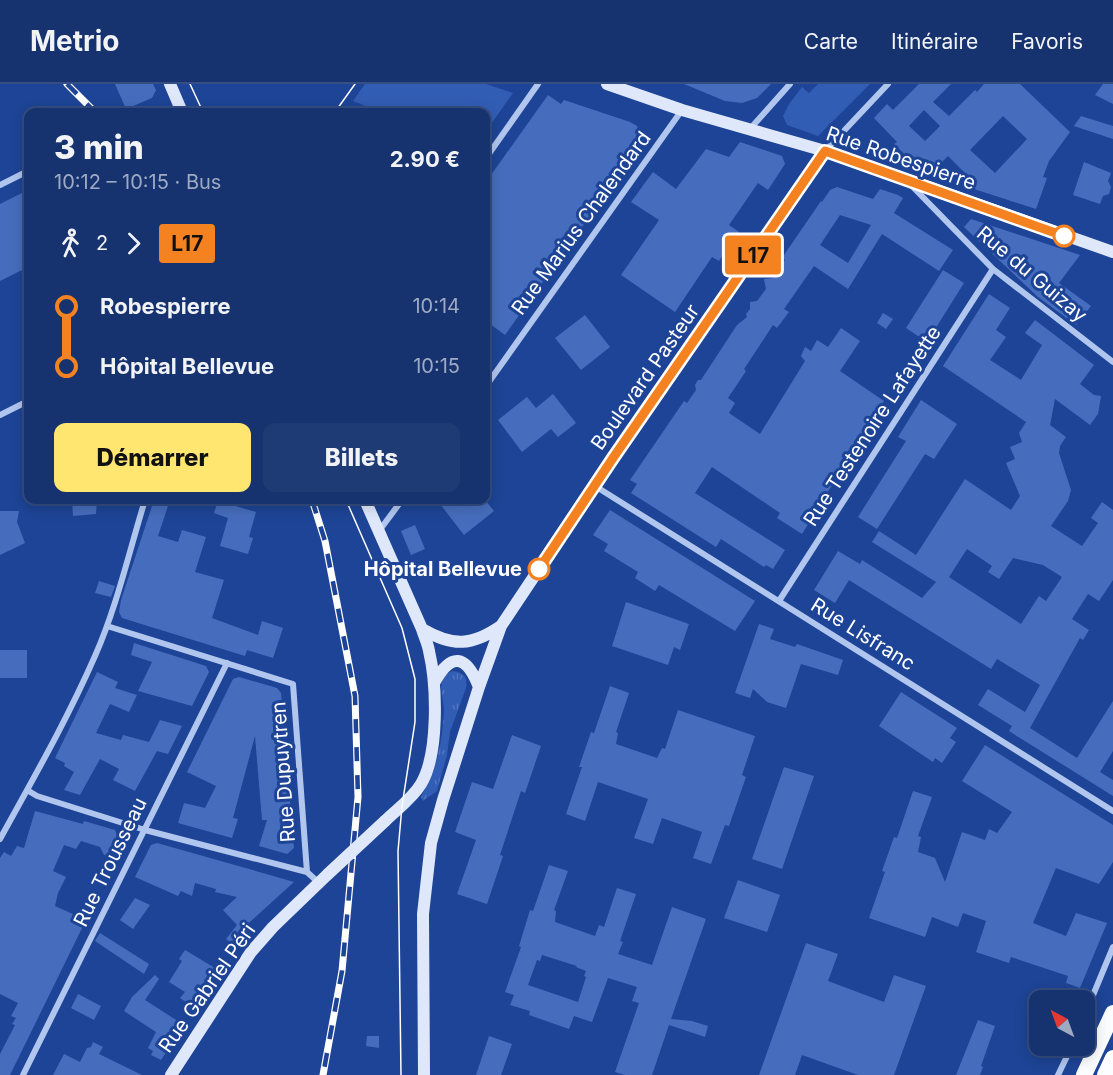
<!DOCTYPE html>
<html lang="fr">
<meta charset="utf-8">
<style>
:root{--surface:#163370;--page:#1f3b75;--text:#f1f3f6;--muted:#9eaac3;--line:#354e83;--accent:#fee671}
body{margin:0;font-family:Inter,sans-serif;background:var(--page);color:var(--text);height:100vh;display:flex;flex-direction:column;font-size:22px;white-space:nowrap}
*{box-sizing:border-box;margin:0}
p{font-size:20px;color:var(--muted)}
.icon{flex:none;width:33px;height:33px;fill:none;stroke:currentColor;stroke-width:2;stroke-linecap:round;stroke-linejoin:round}
.map{position:relative;flex:1;overflow:hidden}
.side{position:absolute;left:24px;top:24px;width:466px;height:396px;display:flex;flex-direction:column;background:var(--surface);border-radius:12px;box-shadow:0 3px 15px #0003,0 0 0 2px var(--line)}
.side>*{flex:none}
.badge{padding:0 12px;border-radius:4px;font-size:21px;line-height:39px}
.needle{width:39px;rotate:319deg}
.buttons{position:absolute;left:1029px;top:906px;display:grid;gap:12px}
.buttons a{display:grid;place-items:center;width:66px;height:66px;border-radius:12px;background:var(--surface);box-shadow:0 3px 15px #0003,0 0 0 2px var(--line);font-size:30px}
.map>.badge{position:absolute;translate:-50% -50%;box-shadow:0 0 0 3px #fff}
.legs{display:flex;align-items:center;gap:9px;height:66px;padding:0 30px;font-size:20px}
.legs p{margin-inline-start:auto}
.headline{display:flex;align-items:center;justify-content:space-between;height:102px;padding:0 30px}
h1{font-size:33px;font-weight:800;line-height:45px}
.primary-button{display:flex;gap:12px;margin-top:auto;padding:12px 30px}
.primary-button a{flex:1;height:69px;border-radius:12px;background:var(--accent);color:#111;font-size:24px;font-weight:800;line-height:69px;text-align:center}
.primary-button a+a{background:var(--page);color:var(--text)}
ul{padding:0 30px;list-style:none}
li{display:flex;align-items:center;gap:21px;height:60px;font-size:22px}
li i{display:grid;place-items:center;width:9px;height:100%;margin:0 8px;background:currentColor}
li i::after{content:'';width:15px;height:15px;margin:-8px;border:4px solid;border-radius:50%;background:var(--surface)}
li p{margin-inline-start:auto}
li:first-child i{background:linear-gradient(#0000 50%,currentColor 0)}
li:last-child i{background:linear-gradient(currentColor 50%,#0000 0)}
header{display:flex;align-items:center;gap:36px;box-sizing:border-box;height:84px;padding:0 30px;background:var(--surface);border-bottom:2px solid var(--line)}
header strong{font-size:28px}
nav{display:flex;gap:33px;margin-inline-start:auto;font-size:21px}
.map>svg:first-child{display:block}
</style>
<header>
<strong>Metrio</strong>
<nav><a>Carte</a><a>Itinéraire</a><a>Favoris</a></nav>
</header>
<div class="map">
<svg width="1113" height="991" viewBox="0 0 1113 991">
<defs>
<pattern id="grass-tufts" width="24" height="20" patternUnits="userSpaceOnUse" patternTransform="scale(1.5)"><rect width="24" height="20" fill="#325db4"/><path d="M3 7l-1-3M5 7V3M7 7l1-3M15 17l-1-3M17 17v-4M19 17l1-3" fill="none" stroke="#5175bf"/></pattern>
</defs>
<rect width="100%" height="100%" fill="#1d4496"/>
<!-- grass -->
<path fill="url(#grass-tufts)" d="M454,587C464,589 468,594 466,604L450,648L447,671L437,707L423,717L421,713C437,684 442,661 444,627C444,618 439,603 443,595C446,589 449,588 454,587Z"/>
<!-- green -->
<path fill="#325db4" d="M365,0H486L513,9L486,47V28H364L368,23L353,17Z
M818,0H870L818,52L787,41L783,32L789,20L802,3L809,9Z"/>
<!-- building -->
<path fill="#466dbd" fill-rule="evenodd" d="M115,0H153L156,6L152,14L126,25Z
M684,0H771L757,14L742,19L725,17Z
M919,0H951L933,18L949,32L975,6L977,8L984,0H1020L1070,48L1049,77L1043,93L1047,94L1036,125L974,105L971,95L948,72L935,85L923,74L917,82L894,60L897,58L874,34L887,20L893,26ZM924,26L940,42L925,57L909,42ZM1003,32L1027,55L995,89L970,66Z
M1103,0H1113V20L1095,11Z
M548,11L561,20L564,16L630,38L637,42L641,52L638,60L627,75L629,77L505,251L486,237V98Z
M1081,32L1113,42V55L1074,42Z
M740,58L782,72L785,80L768,106L758,99L729,141L739,148L719,177L712,173L675,228L621,191L659,136L631,118L653,88L676,105L706,65L729,73Z
M1084,78L1111,89L1108,97L1111,103L1109,110L1103,112L1100,120L1073,111Z
M837,103L873,115L880,105L898,111L903,114L894,129L953,166L939,187L882,150L848,205L814,182L784,225L789,228L777,244L773,241L744,285L746,287L728,314L735,319L729,329L760,350L805,277L801,272L805,263L811,267L817,256L828,263L841,244L860,257L840,287L884,317L802,450L777,434L780,429L712,383L695,409L785,466L773,485L766,481L764,483L721,455L716,463L631,409L637,400L630,396L684,317L687,319L696,306L695,301L698,296H701L737,241L747,233L746,230L750,225V218L757,217L766,205L764,195L773,194L785,176L782,174L821,117L822,118L830,106ZM840,131L871,141L848,179L820,161Z
M28,106V183L0,197V120Z
M971,135L1080,171L1059,199L1091,222L1076,241L1038,213L964,143Z
M943,186L964,199L927,258L906,244Z
M989,210L1010,224L996,246L1006,253L990,276L1021,296L1042,261L1025,249L1035,236L1094,281L1080,300L1094,311L1101,312L1098,330L1090,341L1055,315L1050,341L1066,353L1060,362L1059,369L1071,406L1068,417L1051,442L1082,462L1098,439L1091,434L1102,418L1113,426V496L1099,517L1088,510L1072,535L1089,546L1083,556L1080,554L1030,644L1077,674L1113,617V667L1100,688L1113,696V712L1009,647L1012,642L978,621L988,605L1025,628L1040,601L997,575L991,585L849,496L835,519L814,506L838,467L860,480L862,476L922,514L936,498L872,458L879,447L916,471L965,395L1011,426L1020,412L1006,379L1015,375L1010,363L1022,358L1019,349L1026,338L943,282ZM967,465L992,482L988,488L999,495L1013,474L1043,481L1062,493L1046,517L1039,512L1021,540L949,493Z
M883,229L893,235L886,245L877,239Z
M585,231L610,263L581,286L555,254Z
M553,310L576,339L558,353L551,345L522,368L498,336L527,313L536,324Z
M921,316L957,340L934,375L925,370L877,445L858,433L906,357L898,353Z
M72,416H97L96,430L73,432Z
M154,416H170L158,452L178,458L182,446L206,453L195,488L224,496L212,534L258,551L262,537L283,544L273,574L247,566L245,572L122,534L119,528L121,516Z
M437,416H485L494,427L464,451Z
M218,417L256,428L249,453L253,454L248,470L220,462L228,434L214,429Z
M610,426L755,517L735,547L659,501L655,507L635,494L638,488L604,467L608,460L593,451Z
M0,427H19L17,438L25,459L0,471Z
M415,441L425,465L411,471L401,447Z
M99,497L115,502L111,513L95,509Z
M626,518L689,540L680,566L674,563L668,581L612,562Z
M759,540L774,545L770,555L795,563L797,560L843,576L838,591L801,580L786,624L767,618L753,605L750,614L735,609Z
M134,559L206,582L209,588L192,622L138,607L152,578L131,571Z
M0,566H27V594H0Z
M97,588L118,598L115,604L137,611L129,628L110,620L96,649L121,656L123,651L149,658L160,636L182,642L168,670L157,667L135,707L113,696L119,685L100,675L80,711L64,706L74,688L64,682L65,679L55,674Z
M239,593L277,604L281,609L294,764L287,770L259,762L267,736H262L255,652L233,734L238,735L232,754L178,739L184,719L205,724L216,702L187,688L233,595Z
M610,602L629,609L616,648L618,649L616,660L657,674L662,664L665,665L678,626L755,652L742,691L746,693L729,742L725,741L711,780L693,774L702,748L662,734L653,760L634,754L648,715L598,698L585,737L566,730L582,683H579L591,648L594,649Z
M901,608L957,644L950,654L956,658L942,679L935,674L933,678L879,642Z
M512,651L541,662L525,709L521,707L500,771L503,772L487,820L457,810L476,756L455,748L472,698L493,705Z
M985,661L1113,741V778L1099,800L1056,784L1033,839L1066,852L1076,829L1107,839L1080,904L1066,899L1068,892L1011,873L1009,879L976,868L986,837L963,829L958,843L932,833L925,853L869,834L885,788L882,787L894,753L897,754L913,707L932,713L918,752L921,753L918,768L935,774L945,798L962,748L985,756L989,745L997,749L1012,728L962,697Z
M784,683L814,692L782,785L752,775Z
M35,727L83,740L84,737L115,746L122,764L114,769L104,771L100,763L81,757L76,765L64,761L53,787L66,793L58,809L55,822L86,836L10,991H0V970L15,941L12,940L16,934L11,932L18,919L0,910V774L4,768L11,772L17,762L24,764Z
M157,759L249,785L294,798L241,846L246,852L237,863L226,855L237,841L223,826L237,813L215,808L216,805L195,799L192,812L181,807L178,812L135,793L151,761Z
M549,781L568,787L554,826L556,827L555,838L595,852L599,841L604,843L617,804L636,810L620,857L623,858L618,870L652,881L672,823L706,835L671,935L692,937L708,942L705,953L669,941L652,991H625L615,988L639,919L632,917L637,903L608,894L592,938L574,932L569,945L529,931L530,927L510,921L514,911L505,908L521,863L519,862L530,826L533,827ZM542,871L577,882L576,883L586,887L584,892L586,893L578,918L528,901L537,876L540,877Z
M738,796L780,811L767,848L724,834Z
M135,814L150,821L133,845L120,836Z
M100,849L149,880L144,890L95,857Z
M806,859L838,870L828,897L884,918L894,891L926,902L894,991H858L802,971L795,991H759Z
M185,866L220,887L195,924L180,914L185,908L169,898L182,877L179,875Z
M155,891L159,895L145,916L184,941L161,976L151,971L153,967L148,964L156,948L124,927L132,913Z
M78,910L101,922L94,936L71,924Z
M978,936L995,942L981,982L983,983L980,991H956Z
M367,952H379V964L366,962Z
M489,952L512,960L501,991H476Z
M93,958L103,963L99,970L142,991H53L64,970L80,978L87,964L91,963Z"/>
<g fill="none" stroke-linecap="round" stroke-linejoin="round">
<!-- minor -->
<path stroke="#b1c6ef" stroke-width="6" d="M749,46L790,0
M825,67L888,0
M486,74L538,0
M910,100L993,185L1113,278
M0,101L28,87
M486,302L682,26
M0,331L28,317
M595,402L1113,727
M379,447L402,416
M779,517L993,185
M107,542L293,600L307,788
M27,706L37,712L145,746L307,788L319,799
M0,755C33,695 67,636 95,572C117,522 129,468 145,416
M1084,933L1113,863
M23,991L227,579
M1058,991L1072,962"/>
<!-- secondary -->
<path stroke="#dfe8fb" stroke-width="12" d="M170,0L182,28
M607,0L682,26L825,67L1113,168
M365,416L422,545C424,552 428,560 429,567C437,601 439,670 421,700C412,715 397,725 385,737
M422,545C453,563 472,562 501,542
M434,599C451,568 466,570 479,603
M171,991L251,868L273,843L328,790
M424,991L423,830L431,759L443,716L479,603L501,542L613,374L825,67"/>
<!-- trunk -->
<path stroke="#fcfdff" stroke-width="16" d="M1084,991L1113,929
M1105,991L1113,974"/>
<!-- tram -->
<path stroke="#fff" stroke-width="1.5" d="M190,0L203,28
M335,28L355,0
M346,416L402,544L415,595V638L402,722L398,767L401,991"/>
<defs>
<path id="rail" d="M67,0L95,28
M312,416L325,457L355,612L358,713L342,887L323,991"/>
</defs>
<!-- rail casing -->
<use href="#rail" stroke="#fff" stroke-width="7"/>
<!-- rail -->
<use href="#rail" stroke="#1d4496" stroke-width="4.5" stroke-dasharray="14" stroke-linecap="butt"/>
<!-- secondary-bridge -->
<path stroke="#dfe8fb" stroke-width="12" d="M328,790L385,737"/>
</g>
<g fill="none" stroke-linecap="round" stroke-linejoin="round">
<defs>
<path id="line-1" d="M539,485L613,374L825,67L1064,152"/>
</defs>
<!-- line-1 casing -->
<use href="#line-1" stroke="#fff" stroke-width="14"/>
<!-- line-1 -->
<use href="#line-1" stroke="#f58220" stroke-width="9"/>
</g>
<!-- markers -->
<g fill="#fff" stroke="#f58220" stroke-width="3">
<circle cx="1064" cy="152" r="10"/>
<circle cx="539" cy="485" r="10"/>
</g>
<g text-anchor="middle" stroke-width="6" stroke-linejoin="round" paint-order="stroke">
<!-- street labels -->
<g font-size="20" fill="#fff" stroke="#1d4496">
<text transform="translate(901 74) rotate(19)" y="7">Rue Robespierre</text>
<text transform="translate(581 139) rotate(-54)" y="7">Rue Marius Chalendard</text>
<text transform="translate(1032 190) rotate(40)" y="7">Rue du Guizay</text>
<text transform="translate(645 293) rotate(-55)" y="7">Boulevard Pasteur</text>
<text transform="translate(872 342) rotate(-57)" y="7">Rue Testenoire Lafayette</text>
<text transform="translate(863 550) rotate(32)" y="7">Rue Lisfranc</text>
<text transform="translate(283 688) rotate(-94)" y="7">Rue Dupuytren</text>
<text transform="translate(110 778) rotate(-64)" y="7">Rue Trousseau</text>
<text transform="translate(207 904) rotate(-55)" y="7">Rue Gabriel Péri</text>
</g>
<!-- stop labels -->
<g font-size="20" font-weight="bold" fill="#fff" stroke="#1d4496" text-anchor="end">
<text x="522" y="492">Hôpital Bellevue</text>
</g>
</g>
</svg>
<div class="buttons">
<a><svg class="needle" viewBox="-14 -14 28 28"><path d="M0-13l5 13h-10z" fill="#e53935"/><path d="M0 13l5-13h-10z" fill="#9eaac3"/></svg></a>
</div>
<b class="badge" style="left:753px;top:171px;background:#f58220;color:#111">L17</b>
<section class="side">
<div class="headline"><div><h1>3 min</h1><p>10:12 – 10:15 · Bus</p></div><b>2.90 €</b></div>
<div class="legs"><svg class="icon" aria-label="walk" viewBox="0 0 24 24"><circle cx="13" cy="4" r="2"/><path d="M13 8l-2 6 4 7M11 14l-3 7M7 12l3-4h3l4 4"/></svg>2<svg class="icon" aria-label="forward" viewBox="0 0 24 24"><path d="M9 5l7 7-7 7"/></svg><b class="badge" style="background:#f58220;color:#111">L17</b></div>
<ul>
<li><i style="color:#f58220"></i><b>Robespierre</b><p>10:14</p></li>
<li><i style="color:#f58220"></i><b>Hôpital Bellevue</b><p>10:15</p></li>
</ul>
<div class="primary-button"><a>Démarrer</a><a>Billets</a></div>
</section>
</div>
